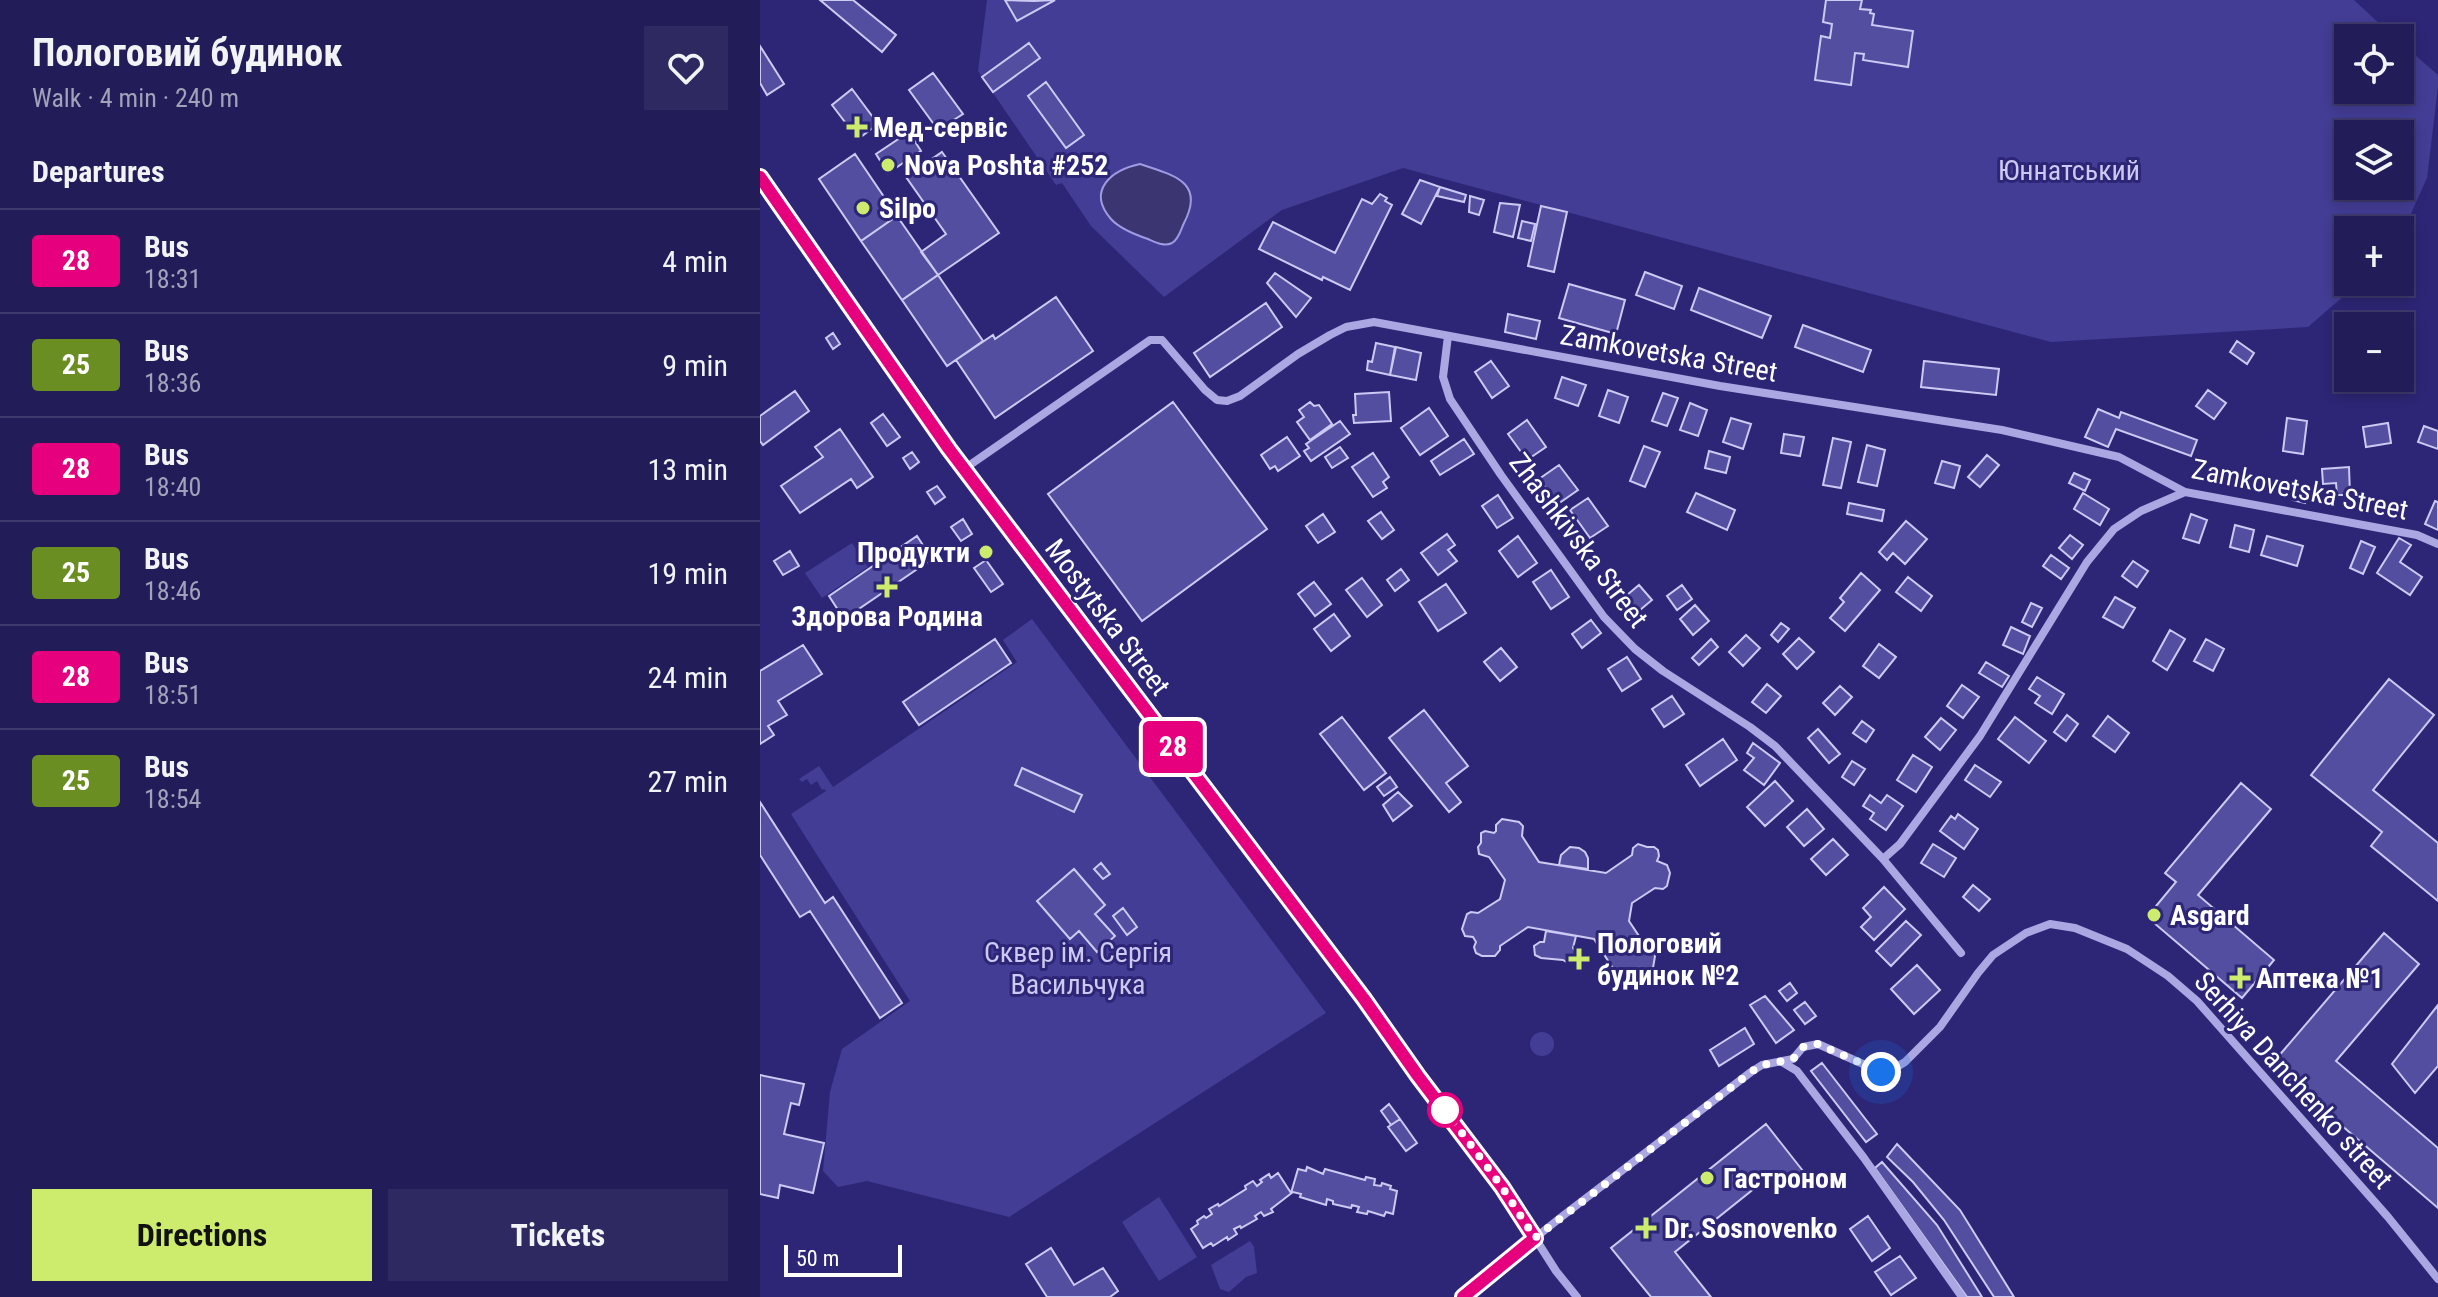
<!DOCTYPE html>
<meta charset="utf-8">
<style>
:root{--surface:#221c58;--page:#2e2961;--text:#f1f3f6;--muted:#a2a1ba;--line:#3f3a6e;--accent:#cdeb6c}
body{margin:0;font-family:"Roboto Condensed",sans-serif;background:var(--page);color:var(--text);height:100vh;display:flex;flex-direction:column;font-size:30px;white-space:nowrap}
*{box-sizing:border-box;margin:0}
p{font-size:26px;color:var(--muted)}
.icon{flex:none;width:44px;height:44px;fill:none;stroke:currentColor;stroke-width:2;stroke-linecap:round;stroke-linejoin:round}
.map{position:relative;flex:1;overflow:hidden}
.details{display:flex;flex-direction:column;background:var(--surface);width:760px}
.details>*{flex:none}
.badge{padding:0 16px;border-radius:6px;font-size:28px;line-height:52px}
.controls{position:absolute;left:1574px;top:24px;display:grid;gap:16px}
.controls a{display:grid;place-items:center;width:80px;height:80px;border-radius:0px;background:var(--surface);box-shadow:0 4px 12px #0003,0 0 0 2px var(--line);font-size:40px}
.scale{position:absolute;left:24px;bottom:20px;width:118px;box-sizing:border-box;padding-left:8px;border:4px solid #fff;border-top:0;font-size:22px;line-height:28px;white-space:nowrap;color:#fff;-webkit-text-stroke:6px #2d2676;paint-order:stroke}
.you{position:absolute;width:40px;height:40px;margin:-20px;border:6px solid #fff;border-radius:50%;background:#1a73e8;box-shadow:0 0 0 12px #1a73e833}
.map>.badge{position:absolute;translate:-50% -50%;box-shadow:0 0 0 4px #fff}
h2{padding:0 32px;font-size:30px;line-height:72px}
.round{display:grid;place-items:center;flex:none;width:84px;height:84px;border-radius:0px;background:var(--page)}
.summary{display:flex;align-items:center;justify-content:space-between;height:136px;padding:0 32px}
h1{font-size:38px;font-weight:700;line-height:60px}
.cta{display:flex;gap:16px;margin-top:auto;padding:16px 32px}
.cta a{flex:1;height:92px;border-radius:0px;background:var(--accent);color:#111;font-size:32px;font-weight:700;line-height:92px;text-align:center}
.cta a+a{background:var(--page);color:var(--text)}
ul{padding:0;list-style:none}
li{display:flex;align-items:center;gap:24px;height:104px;padding:0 32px;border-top:2px solid var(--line)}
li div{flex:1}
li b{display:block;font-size:30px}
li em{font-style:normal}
li .badge{min-width:88px;font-weight:700;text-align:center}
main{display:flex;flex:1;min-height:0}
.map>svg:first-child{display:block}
</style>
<main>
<section class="details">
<div class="summary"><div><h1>Пологовий будинок</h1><p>Walk · 4 min · 240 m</p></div><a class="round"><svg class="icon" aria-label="heart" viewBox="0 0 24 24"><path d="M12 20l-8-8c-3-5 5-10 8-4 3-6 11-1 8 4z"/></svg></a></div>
<h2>Departures</h2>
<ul>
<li><span class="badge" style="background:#e6007e;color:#fff">28</span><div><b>Bus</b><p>18:31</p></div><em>4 min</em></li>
<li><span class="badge" style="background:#6b8e23;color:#fff">25</span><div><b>Bus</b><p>18:36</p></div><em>9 min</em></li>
<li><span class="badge" style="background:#e6007e;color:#fff">28</span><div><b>Bus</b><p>18:40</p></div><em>13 min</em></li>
<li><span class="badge" style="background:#6b8e23;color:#fff">25</span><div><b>Bus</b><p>18:46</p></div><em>19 min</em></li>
<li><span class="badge" style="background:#e6007e;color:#fff">28</span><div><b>Bus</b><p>18:51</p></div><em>24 min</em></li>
<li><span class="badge" style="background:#6b8e23;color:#fff">25</span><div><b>Bus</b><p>18:54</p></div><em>27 min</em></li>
</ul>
<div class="cta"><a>Directions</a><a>Tickets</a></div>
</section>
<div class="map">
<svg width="1678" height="1297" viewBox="0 0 1678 1297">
<rect width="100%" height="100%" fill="#2d2676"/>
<!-- green -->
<path fill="#433d95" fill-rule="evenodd" d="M227,0H1594L1635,38H1588V90H1640V42L1678,75V87L1667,178L1640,238V230H1588V282H1600L1548,327L1291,342L643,168L522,210L404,297L331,226L302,183L296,185L218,71ZM1588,134H1640V186H1588Z
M92,543L108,567L62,598L45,573Z
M272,619L566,1013L249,1217L107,1181L78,1187L63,1171L70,1092L82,1049L150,1001L31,814L66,791L64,789L62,790L57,781L51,785L47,779L42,782L39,779L59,766L73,787L257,662L243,640Z
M770 1044a12 12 0 1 1 24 0a12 12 0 1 1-24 0Z
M399,1197L437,1257L399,1281L362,1222Z
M490,1241L494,1247L497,1273L486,1277L469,1292L460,1289L451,1265Z"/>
<!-- water -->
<path fill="#3b3571" stroke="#9f9be3" stroke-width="2" d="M380,164C412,175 446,181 424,223C421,229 419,239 412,243C404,247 395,242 388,239C376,235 360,229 351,219C326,190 352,170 380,164Z"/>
<!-- building -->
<path fill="#544ea0" stroke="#ccc9f2" stroke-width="2" d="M60,0H93L136,35L122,52Z
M245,0L274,1L295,0L257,21Z
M1066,0H1102L1100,9L1111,10L1110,13L1114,14L1112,25L1153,31L1148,67L1103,60L1104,54L1095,53L1091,85L1055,80L1061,36L1070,38L1072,24L1063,22Z
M269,43L280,58L233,92L222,77Z
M0,46L24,84L7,95L0,83Z
M173,73L203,114L178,130L149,90Z
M286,82L324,135L306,148L268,96Z
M92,89L118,124L98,139L72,105Z
M149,132L161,151L128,173L116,154Z
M182,152L239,233L178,275L161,252L186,234L146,177Z
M95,154L137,216L101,241L59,179Z
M660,180L680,187L661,224L642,214Z
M680,187L706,195L704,202L677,196Z
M620,194L627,198L625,201L632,205L590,290L563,277L562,280L499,249L513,222L575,253L602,199L612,204Z
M710,196L724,200L719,215L709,212Z
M740,203L760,205L753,237L734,232Z
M781,206L807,212L794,272L768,266Z
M137,216L178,275L142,300L101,241Z
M762,221L775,224L771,241L758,238Z
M885,272L922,286L914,309L876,295Z
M515,273L551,298L536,317L507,283Z
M178,275L223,341L187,366L142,300Z
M809,284L865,300L856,334L799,318Z
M939,288L1011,316L1002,338L931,310Z
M296,297L333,351L235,418L196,360L233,335L235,339Z
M506,303L522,327L450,377L434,353Z
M748,314L780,321L776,339L745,332Z
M1043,325L1111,350L1103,372L1035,347Z
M73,333L80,344L73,349L66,338Z
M1477,341L1494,353L1487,364L1470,352Z
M616,343L635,347L630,375L607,370L608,361L612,362Z
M636,347L661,353L656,380L630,375Z
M731,361L749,386L732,398L715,372Z
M1164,361L1239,369L1236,395L1161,387Z
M802,377L826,385L818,406L795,398Z
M848,390L868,397L859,423L839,416Z
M1448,390L1466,403L1454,419L1436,406Z
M35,391L49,411L3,445L0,441V416Z
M629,392L631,421L594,423L593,415H596L595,394Z
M903,393L918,398L907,426L892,421Z
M413,402L507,529L382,621L288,494Z
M550,402L554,406L559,405L572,424L550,440L537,422L544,417L539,410Z
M930,403L947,410L938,436L920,430Z
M669,408L688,436L660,455L641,428Z
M1338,409L1359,418L1361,412L1437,440L1431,456L1356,429L1348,447L1325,437Z
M123,414L140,437L127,446L111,423Z
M971,418L991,424L983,449L963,442Z
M1527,418L1547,421L1543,454L1523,451Z
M767,420L786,447L767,460L748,434Z
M580,421L590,434L551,461L544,451L549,448L546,444Z
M1628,423L1631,443L1606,447L1603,427Z
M1664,426L1678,431V449L1658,442Z
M80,429L113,477L97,488L91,479L40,513L21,486L63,457L55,447Z
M1024,434L1044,437L1040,456L1021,453Z
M527,437L540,456L518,471L515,466L510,469L501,455Z
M1073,438L1091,442L1081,488L1063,485Z
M704,439L714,454L680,475L671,461Z
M1107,445L1125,450L1117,486L1098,482Z
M884,446L900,452L885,487L870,481Z
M580,447L588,458L572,468L565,457Z
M949,451L970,457L966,473L945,468Z
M152,452L159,462L150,469L143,458Z
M613,453L629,477L623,482L627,488L613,497L592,467Z
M1227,455L1239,465L1220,487L1208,477Z
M1182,461L1200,466L1194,488L1175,483Z
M799,465L818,490L798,504L779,479Z
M1589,467L1590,495H1577L1576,483L1563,484L1562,469Z
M1314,473L1330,480L1325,491L1309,483Z
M177,486L185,497L175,504L167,492Z
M1536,487L1548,490L1545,503L1533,500Z
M936,493L975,510L967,530L927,512Z
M1323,493L1349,509L1340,525L1314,509Z
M738,495L753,518L737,528L722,506Z
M828,498L848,526L830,538L810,510Z
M1675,501L1678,502V530L1665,524Z
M1089,503L1124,510L1122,521L1087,514Z
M621,512L634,530L622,539L608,521Z
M563,514L575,532L558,543L546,526Z
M1431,514L1447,520L1439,543L1423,538Z
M203,519L212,534L201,541L191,527Z
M1146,521L1167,539L1145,564L1133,553L1127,560L1119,552Z
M1475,525L1494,530L1489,552L1470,547Z
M687,534L695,545L688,550L697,561L678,575L661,553Z
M1310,535L1323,545L1312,559L1299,548Z
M157,536L172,559L84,619L69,596Z
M758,536L777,563L758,577L739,551Z
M1507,536L1543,546L1537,566L1501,555Z
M1639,538L1651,545L1640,562L1662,577L1650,595L1617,573Z
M1601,541L1615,547L1603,574L1590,568Z
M30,551L39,566L23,575L14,561Z
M1291,555L1309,568L1301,579L1283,566Z
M226,560L243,584L231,592L214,568Z
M1373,561L1388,571L1377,587L1362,576Z
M641,569L649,580L635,591L627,580Z
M791,570L809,597L791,609L773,582Z
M1101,573L1120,590L1085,631L1070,618L1084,602L1080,598Z
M1148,577L1172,596L1161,611L1136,592Z
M602,578L622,605L607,617L586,590Z
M554,582L571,604L555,616L538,594Z
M686,584L706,613L678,631L659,602Z
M879,585L892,600L874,615L861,600Z
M922,585L932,599L917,610L907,596Z
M1355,597L1375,608L1363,628L1343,617Z
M1271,603L1282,608L1272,627L1262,622Z
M935,605L949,621L933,635L920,619Z
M574,614L590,636L571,651L554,629Z
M831,620L841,633L822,648L812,634Z
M1021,623L1029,629L1018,642L1011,635Z
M1251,627L1270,636L1263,654L1243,645Z
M1410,630L1425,639L1407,670L1393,661Z
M986,635L1000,648L983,666L969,652Z
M1039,638L1054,652L1037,669L1023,654Z
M235,639L251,663L159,725L143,702Z
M951,639L958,647L939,665L932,658Z
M1446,639L1464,649L1453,671L1434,661Z
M1119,644L1136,657L1119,678L1103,666Z
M43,645L62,674L18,701L27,715L8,726L14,735L0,744V671Z
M741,648L757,667L740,681L724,662Z
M867,657L881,679L862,691L848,669Z
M1226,662L1249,676L1242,687L1219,673Z
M1277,677L1304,694L1292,714L1275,703L1280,696L1269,689Z
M1629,679L1674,715L1613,790L1678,843V901L1611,846L1622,832L1551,775Z
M1007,684L1021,696L1006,713L992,702Z
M1202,685L1219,697L1203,718L1187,706Z
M1080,686L1092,697L1075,715L1063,703Z
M912,696L924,714L904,727L892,709Z
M664,710L708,766L686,783L701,802L689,812L629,738Z
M1307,715L1318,724L1306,741L1294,732Z
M1348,716L1369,733L1355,752L1333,736Z
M582,717L626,773L604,790L560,734Z
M1255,717L1286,741L1269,763L1238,739Z
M1181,718L1196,730L1180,750L1165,737Z
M1102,721L1114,730L1106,742L1093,733Z
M1058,729L1080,754L1069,763L1048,738Z
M963,739L977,760L940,786L926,765Z
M993,743L1020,763L1004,785L984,770L994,758L987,753Z
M1153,755L1172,767L1156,792L1137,780Z
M1092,761L1105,769L1094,785L1082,777Z
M1215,765L1241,782L1230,797L1205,780Z
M262,768L322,795L314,812L255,785Z
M630,777L637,787L624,796L617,787Z
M1015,781L1033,801L1005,826L987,807Z
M1481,783L1511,809L1438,895L1514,960L1482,998L1387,917L1416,882L1405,873Z
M638,792L652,806L633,821L623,805Z
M1110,795L1121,803L1127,795L1143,806L1126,830L1110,819L1114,813L1103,806Z
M0,802L65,903L73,897L142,1003L120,1018L50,911L40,917L0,855Z
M1047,809L1064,829L1044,846L1027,827Z
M1198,814L1218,829L1204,849L1180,831L1191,816L1195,819Z
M742,819L759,822L763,826L762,836L779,862L846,873L872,855L873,848L878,844L887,847H894L898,850L899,856L897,861L907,865L910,873L907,886L903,889L895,888L872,903L869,921L885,945L892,946L896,950L893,968L887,972L880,968L873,982H866L862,979L859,981L850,976L852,967L834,939L768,927L740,946V950L735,956H722L716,953L714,947L716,942L713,937L705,936L702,929L707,914L711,912L718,913L740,899L745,880L729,857L719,854L718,847L721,843V833L725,831L734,833L736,831V825Z
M1073,839L1088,855L1066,875L1051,859Z
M1173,844L1196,858L1184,877L1161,863Z
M810,847L819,848L825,852L828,858V869L799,865L801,855Z
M341,863L350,874L343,879L334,869Z
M314,869L345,905L335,914L355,936L337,952L319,931L310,939L277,901Z
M1213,885L1230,899L1219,911L1203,897Z
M1124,887L1145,909L1114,940L1101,927L1111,917L1103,908Z
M363,908L377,927L367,935L353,916Z
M1146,921L1161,935L1131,966L1116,951Z
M786,931L816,936L813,948L818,954L814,962L808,963L803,960L781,958L775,955L774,946L780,942H784Z
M1624,933L1659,964L1576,1061L1678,1148V1208L1511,1065Z
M1157,965L1180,990L1154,1014L1131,989Z
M1030,983L1037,993L1027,1001L1019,991Z
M1005,996L1034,1030L1016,1043L990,1005Z
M1045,1002L1056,1016L1045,1024L1034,1010Z
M1678,1005V1066L1655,1093L1632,1064Z
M985,1028L994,1044L959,1066L950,1050Z
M1062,1063L1117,1134L1106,1142L1051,1071Z
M0,1075L44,1084L39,1105L31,1103L24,1134L64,1143L53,1193L20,1185L18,1198L0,1194Z
M629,1104L640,1119L631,1125L621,1111Z
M640,1119L657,1143L646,1151L628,1127Z
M1006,1124L1043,1171L1020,1189L1010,1176L915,1252L951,1297H891L851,1248Z
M1137,1144L1200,1210L1254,1297H1234L1184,1220L1153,1182L1127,1157Z
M1122,1162L1177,1225L1222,1297H1207L1115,1168Z
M547,1167L563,1174L565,1169L605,1180L606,1177L615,1179L614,1185L621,1186L622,1183L631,1186L630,1189L637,1191L633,1214L626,1212L624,1216L608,1211L607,1214L597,1212L599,1207L592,1205L591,1208L573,1204V1201L567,1199L566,1205L540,1197L541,1194L533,1192L511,1209L513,1212L504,1216L501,1212L495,1216L497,1219L481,1228L480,1226L474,1229L477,1234L468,1240L467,1237L453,1246L451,1243L443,1248L431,1229L438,1224L437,1221L444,1216L446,1218L452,1214L449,1209L458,1204L459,1206L486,1189L485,1186L493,1181L497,1186L502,1182L500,1180L509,1174L511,1178L518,1173L531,1193L538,1169L546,1171Z
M1108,1216L1130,1248L1112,1261L1090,1229Z
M291,1248L314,1285L343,1268L358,1291L350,1297H287L266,1264Z
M1140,1256L1156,1278L1131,1295L1115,1272Z"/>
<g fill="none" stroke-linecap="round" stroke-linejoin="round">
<!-- street -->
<path stroke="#aba7e2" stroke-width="8" d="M688,336L683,377L690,399L741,475L844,617L875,649L903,671L990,727L1015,746L1123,859L1201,953
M204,469L390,340H402L445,390L457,400L467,401L480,396L538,354L570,335L586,327L614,322L960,386L1242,430L1359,457L1425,492L1657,535L1678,544
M1123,859L1140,844L1220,736L1327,562L1354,529L1381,511L1425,492
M1022,1062L1037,1071L1104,1158L1202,1297
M817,1297L796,1271L775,1238L800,1218L991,1072L1002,1065L1033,1059L1043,1047L1058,1044L1121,1072L1135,1068L1145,1062L1180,1027L1218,973L1233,955L1266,933L1290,924L1315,928L1367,949L1408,976L1437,1001L1628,1217L1678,1279"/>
<!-- secondary -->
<path stroke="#d2cff3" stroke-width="16" d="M0,177L189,449L604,999L658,1076L742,1187L775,1238L703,1297"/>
</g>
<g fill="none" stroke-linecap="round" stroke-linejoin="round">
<defs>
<path id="line" d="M0,177L189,449L604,999L658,1076L742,1187L775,1238L703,1297"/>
</defs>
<!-- line casing -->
<use href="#line" stroke="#fff" stroke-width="18"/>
<!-- line -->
<use href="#line" stroke="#e6007e" stroke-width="12"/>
<!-- walk -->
<path stroke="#fff" stroke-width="8" stroke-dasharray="0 14.4" d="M685,1110L742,1187L775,1238L991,1072L1002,1065L1033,1059L1043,1047L1058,1044L1121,1072"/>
</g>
<!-- markers -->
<g fill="#cdeb6c" stroke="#2d2676" stroke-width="3">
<path d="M93 115h8v8h8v8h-8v8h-8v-8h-8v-8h8z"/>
<circle cx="128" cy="165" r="8"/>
<circle cx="103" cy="208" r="8"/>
<circle cx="226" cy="552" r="8"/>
<path d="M123 575h8v8h8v8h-8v8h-8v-8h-8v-8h8z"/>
<circle cx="1394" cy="915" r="8"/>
<path d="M815 947h8v8h8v8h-8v8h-8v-8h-8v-8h8z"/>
<path d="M1476 966h8v8h8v8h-8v8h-8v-8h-8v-8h8z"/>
<circle cx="947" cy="1178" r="8"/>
<path d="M882 1216h8v8h8v8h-8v8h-8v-8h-8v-8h8z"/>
</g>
<circle fill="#fff" stroke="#e6007e" stroke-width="4" cx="685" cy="1110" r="16"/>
<g text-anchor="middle" stroke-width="6" stroke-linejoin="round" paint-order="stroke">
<!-- poi labels -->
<g font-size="28" font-weight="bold" fill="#fff" stroke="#2d2676" text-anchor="start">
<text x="113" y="137">Мед-сервіс</text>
<text x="144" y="175">Nova Poshta #252</text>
<text x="119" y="218">Silpo</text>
<text x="210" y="562" text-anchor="end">Продукти</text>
<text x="127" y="626" text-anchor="middle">Здорова Родина</text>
<text x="1410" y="925">Asgard</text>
<text x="837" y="953">Пологовий<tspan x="837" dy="32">будинок №2</tspan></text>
<text x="1496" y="988">Аптека №1</text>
<text x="963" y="1188">Гастроном</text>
<text x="904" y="1238">Dr. Sosnovenko</text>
</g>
<!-- park labels -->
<g font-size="28" fill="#ccc9f2" stroke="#2d2676">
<text x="1309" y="180">Юннатський</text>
<text x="318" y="962">Сквер ім. Сергія<tspan x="318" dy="32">Васильчука</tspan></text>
</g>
<!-- street labels -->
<g font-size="28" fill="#fff" stroke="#2d2676">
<text transform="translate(909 353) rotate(10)" y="10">Zamkovetska Street</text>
<text transform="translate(1540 489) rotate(11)" y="10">Zamkovetska Street</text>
<text transform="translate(819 540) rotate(53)" y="10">Zhashkivska Street</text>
<text transform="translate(348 617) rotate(53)" y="10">Mostytska Street</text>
<text transform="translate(1534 1080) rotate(48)" y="10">Serhiya Danchenko street</text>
</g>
</g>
</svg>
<div class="controls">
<a><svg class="icon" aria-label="locate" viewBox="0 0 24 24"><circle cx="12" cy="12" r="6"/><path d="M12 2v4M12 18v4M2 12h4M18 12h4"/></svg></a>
<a><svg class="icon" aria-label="layers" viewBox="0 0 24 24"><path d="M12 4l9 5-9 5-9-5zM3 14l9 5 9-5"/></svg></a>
<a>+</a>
<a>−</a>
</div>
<div class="scale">50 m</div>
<div class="you" style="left:1121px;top:1072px"></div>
<b class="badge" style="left:413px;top:747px;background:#e6007e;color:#fff">28</b>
</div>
</main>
